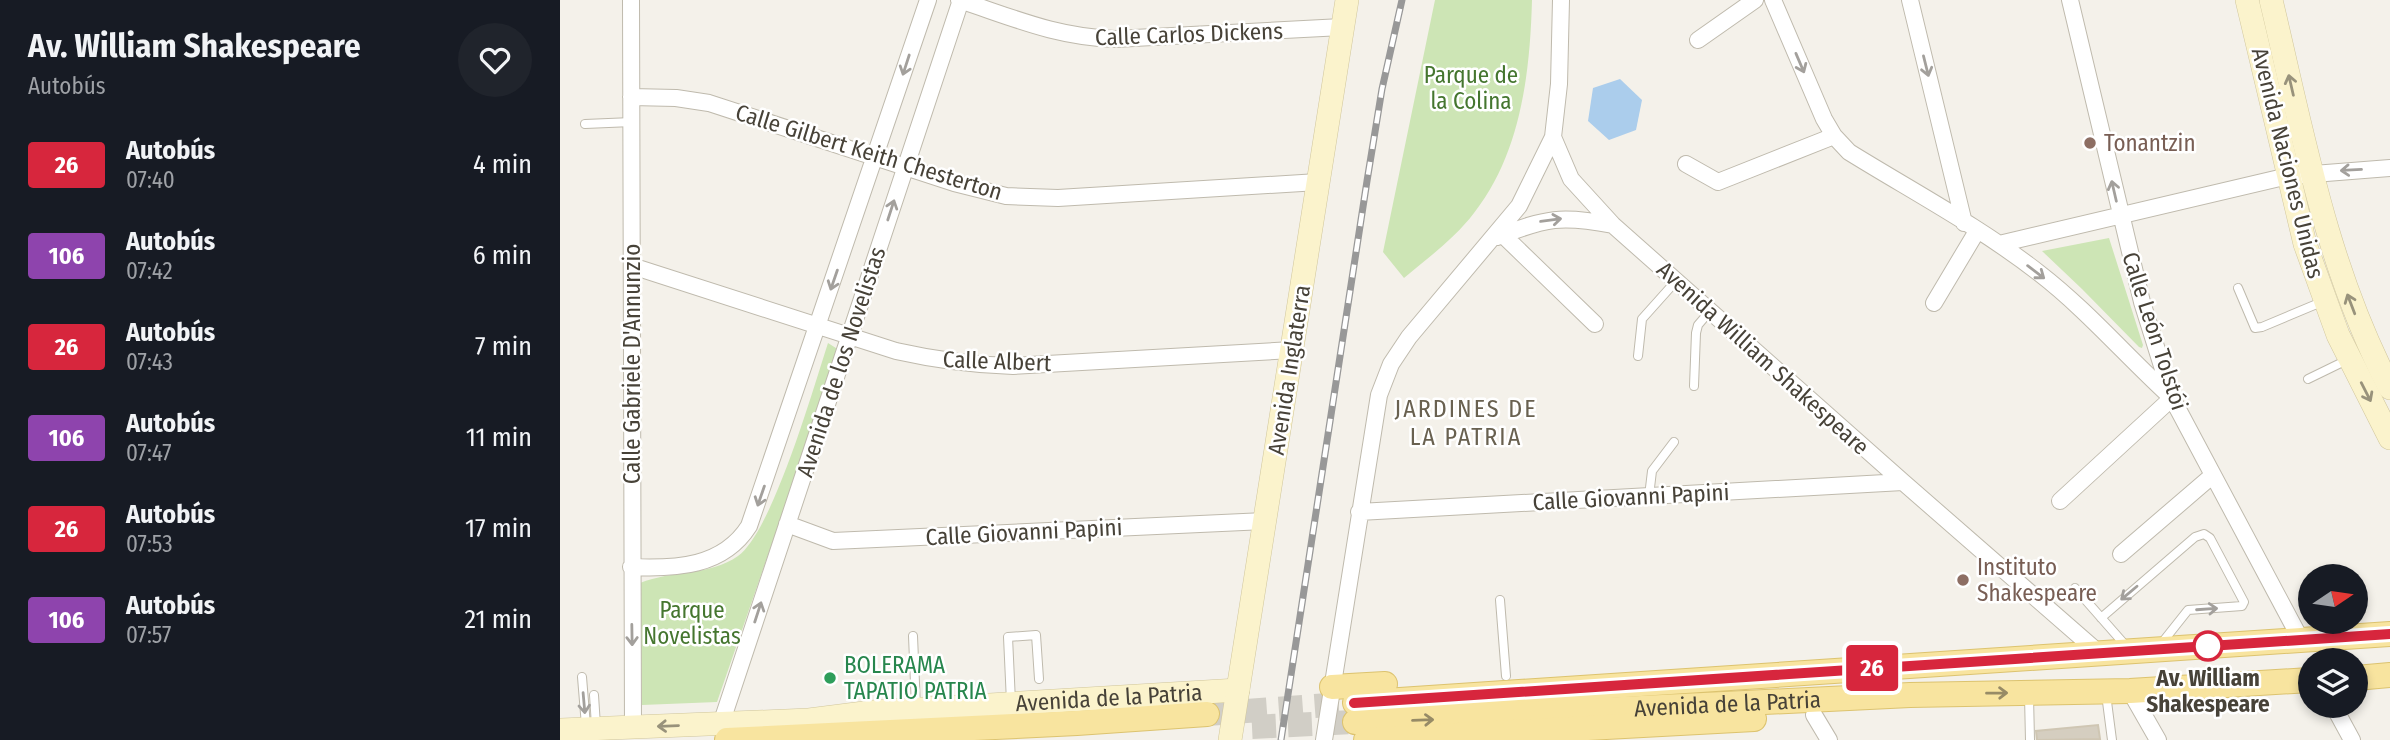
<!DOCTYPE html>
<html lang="es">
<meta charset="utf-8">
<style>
:root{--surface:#171b24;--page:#20242c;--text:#f1f3f6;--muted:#9ea1a6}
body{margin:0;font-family:"Fira Sans Condensed",sans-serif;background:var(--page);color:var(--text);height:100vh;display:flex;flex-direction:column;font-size:26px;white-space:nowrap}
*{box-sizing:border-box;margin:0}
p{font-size:23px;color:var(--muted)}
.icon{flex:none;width:38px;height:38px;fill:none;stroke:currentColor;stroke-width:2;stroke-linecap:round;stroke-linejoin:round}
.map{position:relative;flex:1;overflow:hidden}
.sheet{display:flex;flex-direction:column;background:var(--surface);width:560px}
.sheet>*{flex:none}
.badge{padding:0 14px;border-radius:5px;font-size:24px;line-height:46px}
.needle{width:46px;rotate:77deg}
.tools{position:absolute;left:1738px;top:564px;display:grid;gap:14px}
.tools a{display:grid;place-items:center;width:70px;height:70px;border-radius:50%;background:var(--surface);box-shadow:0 4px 10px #0003;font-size:35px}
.map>.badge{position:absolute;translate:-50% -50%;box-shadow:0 0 0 4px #fff}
.round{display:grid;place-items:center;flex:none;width:74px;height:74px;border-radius:37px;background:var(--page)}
.head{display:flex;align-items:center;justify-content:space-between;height:119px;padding:0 28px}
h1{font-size:33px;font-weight:700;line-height:52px}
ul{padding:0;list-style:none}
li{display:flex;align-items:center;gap:21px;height:91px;padding:0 28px}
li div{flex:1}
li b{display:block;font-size:26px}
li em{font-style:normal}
li .badge{min-width:77px;font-weight:700;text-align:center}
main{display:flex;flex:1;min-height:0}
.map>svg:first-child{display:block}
</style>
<main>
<section class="sheet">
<div class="head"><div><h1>Av. William Shakespeare</h1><p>Autobús</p></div><a class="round"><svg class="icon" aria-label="heart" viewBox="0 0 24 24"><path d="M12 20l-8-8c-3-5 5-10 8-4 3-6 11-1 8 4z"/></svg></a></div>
<ul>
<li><span class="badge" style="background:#d7263d;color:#fff">26</span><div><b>Autobús</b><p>07:40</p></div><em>4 min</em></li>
<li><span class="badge" style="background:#8e44ad;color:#fff">106</span><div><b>Autobús</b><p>07:42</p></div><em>6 min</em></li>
<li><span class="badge" style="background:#d7263d;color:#fff">26</span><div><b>Autobús</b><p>07:43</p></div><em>7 min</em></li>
<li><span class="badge" style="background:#8e44ad;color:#fff">106</span><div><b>Autobús</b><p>07:47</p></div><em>11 min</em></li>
<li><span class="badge" style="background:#d7263d;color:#fff">26</span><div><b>Autobús</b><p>07:53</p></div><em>17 min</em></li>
<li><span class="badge" style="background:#8e44ad;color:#fff">106</span><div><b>Autobús</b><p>07:57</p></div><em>21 min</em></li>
</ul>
</section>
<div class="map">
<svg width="1830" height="740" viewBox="0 0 1830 740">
<rect width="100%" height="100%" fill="#f4f1ea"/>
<!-- green -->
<path fill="#cde5b5" d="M875,0H972C970,73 961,153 914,213C895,238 868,258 844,278L823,252Z
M1549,238L1583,345L1582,348L1579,347L1522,289L1482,251Z
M268,343L279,350L157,702L82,705L80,583C112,570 150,576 178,556C213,530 253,389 268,343Z"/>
<!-- water -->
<path fill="#abcdec" d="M1060,79L1082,100L1076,130L1049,140L1028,121L1033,88Z"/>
<!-- building -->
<path fill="#d5cec0" stroke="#cfc6b3" stroke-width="2" d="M1538,725L1540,739L1477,740L1476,731Z"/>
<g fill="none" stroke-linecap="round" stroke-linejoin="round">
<!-- primary-tunnel -->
<path stroke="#d1cec6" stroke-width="24" stroke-dasharray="24 12" stroke-linecap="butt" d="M647,714L795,703
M692,727L795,722"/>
<defs>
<path id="lane" d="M25,124L72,122
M1678,288L1695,328L1702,327L1764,301
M1078,356L1082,319L1116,281
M1748,379L1787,360
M1134,386L1136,333L1138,325L1150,311
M1089,496L1092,471L1114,442
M1515,588L1566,646
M940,600L946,676
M1541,618L1635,537L1644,534L1650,538L1684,602L1682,606L1628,610L1601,644
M353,636L356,707
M22,677L26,726
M1546,694L1552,740
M34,695L36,726
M1469,696L1470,740
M451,702L448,637L476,635L479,679"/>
<path id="street" d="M71,0L73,727
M399,0C454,18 496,37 555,39L782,27
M1001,0L999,84L993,137L1011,179L1053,225L1343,482L1539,653
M1213,0L1264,119L1274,136L1289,152C1352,191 1420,227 1479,273C1527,310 1567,357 1612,398
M1350,0L1404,223
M1510,0L1582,302L1612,398L1741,640
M1138,40L1195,0
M71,97L116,98L149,103L394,183L446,196L498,198L758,182
M1126,164L1158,182L1274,136
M943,235L1035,324
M937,237C987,218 1001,215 1053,225
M1439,244L1728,176L1830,168
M72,266L336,351C376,360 413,365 453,366L732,350
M1374,303L1417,231
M1500,501L1612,398
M799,512L1343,482
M227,524L273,541L705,521
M1561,554L1653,475
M71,567C116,569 163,567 189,526L368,0
M1570,691L1598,740
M1773,705L1792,740
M1254,715L1269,740
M161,724L401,0
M764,740L819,395L831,364L849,337L959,206L993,137"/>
<g id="secondary">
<path d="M1687,0L1745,244L1778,335L1830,438"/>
<path d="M1711,0C1743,134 1766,266 1830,388"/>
<path id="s1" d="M0,730L249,720L312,712L678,690"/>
<path d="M670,740L787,0"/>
</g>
<g id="primary">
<path d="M1796,678L1830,675"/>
<path d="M772,687L825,684"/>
<path d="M795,703L1830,634"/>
<path id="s2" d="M795,722L1350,695L1570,691L1750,680"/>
<path d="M167,740L517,723L647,714"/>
<path d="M806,740L1194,719"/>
</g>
</defs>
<!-- lane casing -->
<use href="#lane" stroke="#bfbaad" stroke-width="10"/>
<!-- street casing -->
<use href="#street" stroke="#bfbaad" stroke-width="18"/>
<!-- secondary casing -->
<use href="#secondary" stroke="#d0c69c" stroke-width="24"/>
<!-- primary casing -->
<use href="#primary" stroke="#dcc36f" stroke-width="26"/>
<!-- lane -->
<use href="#lane" stroke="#fff" stroke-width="8"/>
<!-- street -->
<use href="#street" stroke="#fff" stroke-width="16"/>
<!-- secondary -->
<use href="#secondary" stroke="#fbf3cc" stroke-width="23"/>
<!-- primary -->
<use href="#primary" stroke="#f8e49f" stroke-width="24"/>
<defs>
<path id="rail" d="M721,740L807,181L822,89L842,0"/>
</defs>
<!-- rail casing -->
<use href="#rail" stroke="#989898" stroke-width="7"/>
<!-- rail -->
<use href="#rail" stroke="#fff" stroke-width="4.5" stroke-dasharray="13" stroke-linecap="butt"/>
</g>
<!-- one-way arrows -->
<defs><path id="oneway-shaft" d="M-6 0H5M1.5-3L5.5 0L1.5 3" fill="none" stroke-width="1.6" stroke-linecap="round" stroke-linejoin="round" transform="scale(1.75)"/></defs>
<g stroke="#a3a09c">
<use href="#oneway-shaft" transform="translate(1240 63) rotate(67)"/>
<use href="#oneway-shaft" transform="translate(346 65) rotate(108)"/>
<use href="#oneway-shaft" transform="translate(1366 66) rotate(76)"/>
<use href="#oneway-shaft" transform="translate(1791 170) rotate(177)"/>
<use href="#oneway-shaft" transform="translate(1554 191) rotate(-103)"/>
<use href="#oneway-shaft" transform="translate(331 210) rotate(-72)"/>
<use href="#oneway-shaft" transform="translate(991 220) rotate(-8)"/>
<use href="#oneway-shaft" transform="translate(1476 272) rotate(37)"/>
<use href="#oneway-shaft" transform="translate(274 280) rotate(109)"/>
<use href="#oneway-shaft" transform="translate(201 496) rotate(109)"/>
<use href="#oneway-shaft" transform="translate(1569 593) rotate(140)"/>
<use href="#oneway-shaft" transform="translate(1647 609) rotate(-4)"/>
<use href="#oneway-shaft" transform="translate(198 612) rotate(-72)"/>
<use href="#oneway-shaft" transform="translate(72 635) rotate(89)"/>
<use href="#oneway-shaft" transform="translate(24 703) rotate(85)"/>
</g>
<g stroke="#98927b">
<use href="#oneway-shaft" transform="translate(1731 85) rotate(-103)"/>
<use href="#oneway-shaft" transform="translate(1791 304) rotate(-111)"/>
<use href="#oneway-shaft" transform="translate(1806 392) rotate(63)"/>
<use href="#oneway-shaft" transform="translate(108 726) rotate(178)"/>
</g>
<g stroke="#978b66">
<use href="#oneway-shaft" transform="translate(1437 693) rotate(-1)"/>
<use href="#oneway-shaft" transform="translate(863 720) rotate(-2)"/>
</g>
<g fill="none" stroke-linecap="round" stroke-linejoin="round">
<defs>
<path id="line" d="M794,703L1830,634"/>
</defs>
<!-- line casing -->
<use href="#line" stroke="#fff" stroke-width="16"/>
<!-- line -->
<use href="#line" stroke="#d7263d" stroke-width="10"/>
</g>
<!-- markers -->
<g fill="#8d6e63" stroke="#fff" stroke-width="2.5">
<circle cx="1530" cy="143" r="7"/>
<circle cx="1403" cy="580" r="7"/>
</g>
<circle fill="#fff" stroke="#d7263d" stroke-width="3.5" cx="1648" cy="646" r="14"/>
<circle fill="#2e9e5b" stroke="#fff" stroke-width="2.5" cx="270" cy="678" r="7"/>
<g text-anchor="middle" stroke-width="5" stroke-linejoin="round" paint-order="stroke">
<!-- street labels -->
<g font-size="23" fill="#474238" stroke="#fff">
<text transform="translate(629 34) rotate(-2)" y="8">Calle Carlos Dickens</text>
<text transform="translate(309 152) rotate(17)" y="8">Calle Gilbert Keith Chesterton</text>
<text transform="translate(1728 163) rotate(76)" y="8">Avenida Naciones Unidas</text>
<text transform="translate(1595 331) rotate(72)" y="8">Calle León Tolstói</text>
<text transform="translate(1203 358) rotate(42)" y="8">Avenida William Shakespeare</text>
<text transform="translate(437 361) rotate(2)" y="8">Calle Albert</text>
<text transform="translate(281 362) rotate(-72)" y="8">Avenida de los Novelistas</text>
<text transform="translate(72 364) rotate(-90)" y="8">Calle Gabriele D'Annunzio</text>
<text transform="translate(729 370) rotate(-81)" y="8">Avenida Inglaterra</text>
<text transform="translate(1071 497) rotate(-3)" y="8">Calle Giovanni Papini</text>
<text transform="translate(464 532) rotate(-3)" y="8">Calle Giovanni Papini</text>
<text dy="8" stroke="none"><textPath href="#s1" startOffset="550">Avenida de la Patria</textPath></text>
<text dy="8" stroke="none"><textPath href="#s2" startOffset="373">Avenida de la Patria</textPath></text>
</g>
<!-- park labels -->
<g font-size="23" fill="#45762f" stroke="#fff">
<text x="911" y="83">Parque de<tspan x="911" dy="26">la Colina</tspan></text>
<text x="132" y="618">Parque<tspan x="132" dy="26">Novelistas</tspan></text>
</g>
<!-- education labels -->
<g font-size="23" fill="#785e54" stroke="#fff" text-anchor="start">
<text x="1544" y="151">Tonantzin</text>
<text x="1417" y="575">Instituto<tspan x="1417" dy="26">Shakespeare</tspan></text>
</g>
<!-- leisure labels -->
<g font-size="23" fill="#27864d" stroke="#fff" text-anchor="start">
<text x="284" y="673">BOLERAMA<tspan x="284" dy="26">TAPATIO PATRIA</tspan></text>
</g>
<!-- stop labels -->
<g font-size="23" font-weight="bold" fill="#474238" stroke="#fff">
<text x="1648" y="686">Av. William<tspan x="1648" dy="26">Shakespeare</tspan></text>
</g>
<!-- neighbourhood labels -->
<g font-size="24" letter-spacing="2" fill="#696150" stroke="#fff">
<text x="906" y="417">JARDINES DE<tspan x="906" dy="28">LA PATRIA</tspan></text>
</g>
</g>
</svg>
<div class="tools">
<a><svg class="needle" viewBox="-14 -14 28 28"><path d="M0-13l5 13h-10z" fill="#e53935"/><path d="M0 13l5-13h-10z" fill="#9ea1a6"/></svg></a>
<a><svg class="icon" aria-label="layers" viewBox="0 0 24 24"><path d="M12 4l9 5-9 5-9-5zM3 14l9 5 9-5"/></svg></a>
</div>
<b class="badge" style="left:1312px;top:668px;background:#d7263d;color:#fff">26</b>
</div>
</main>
